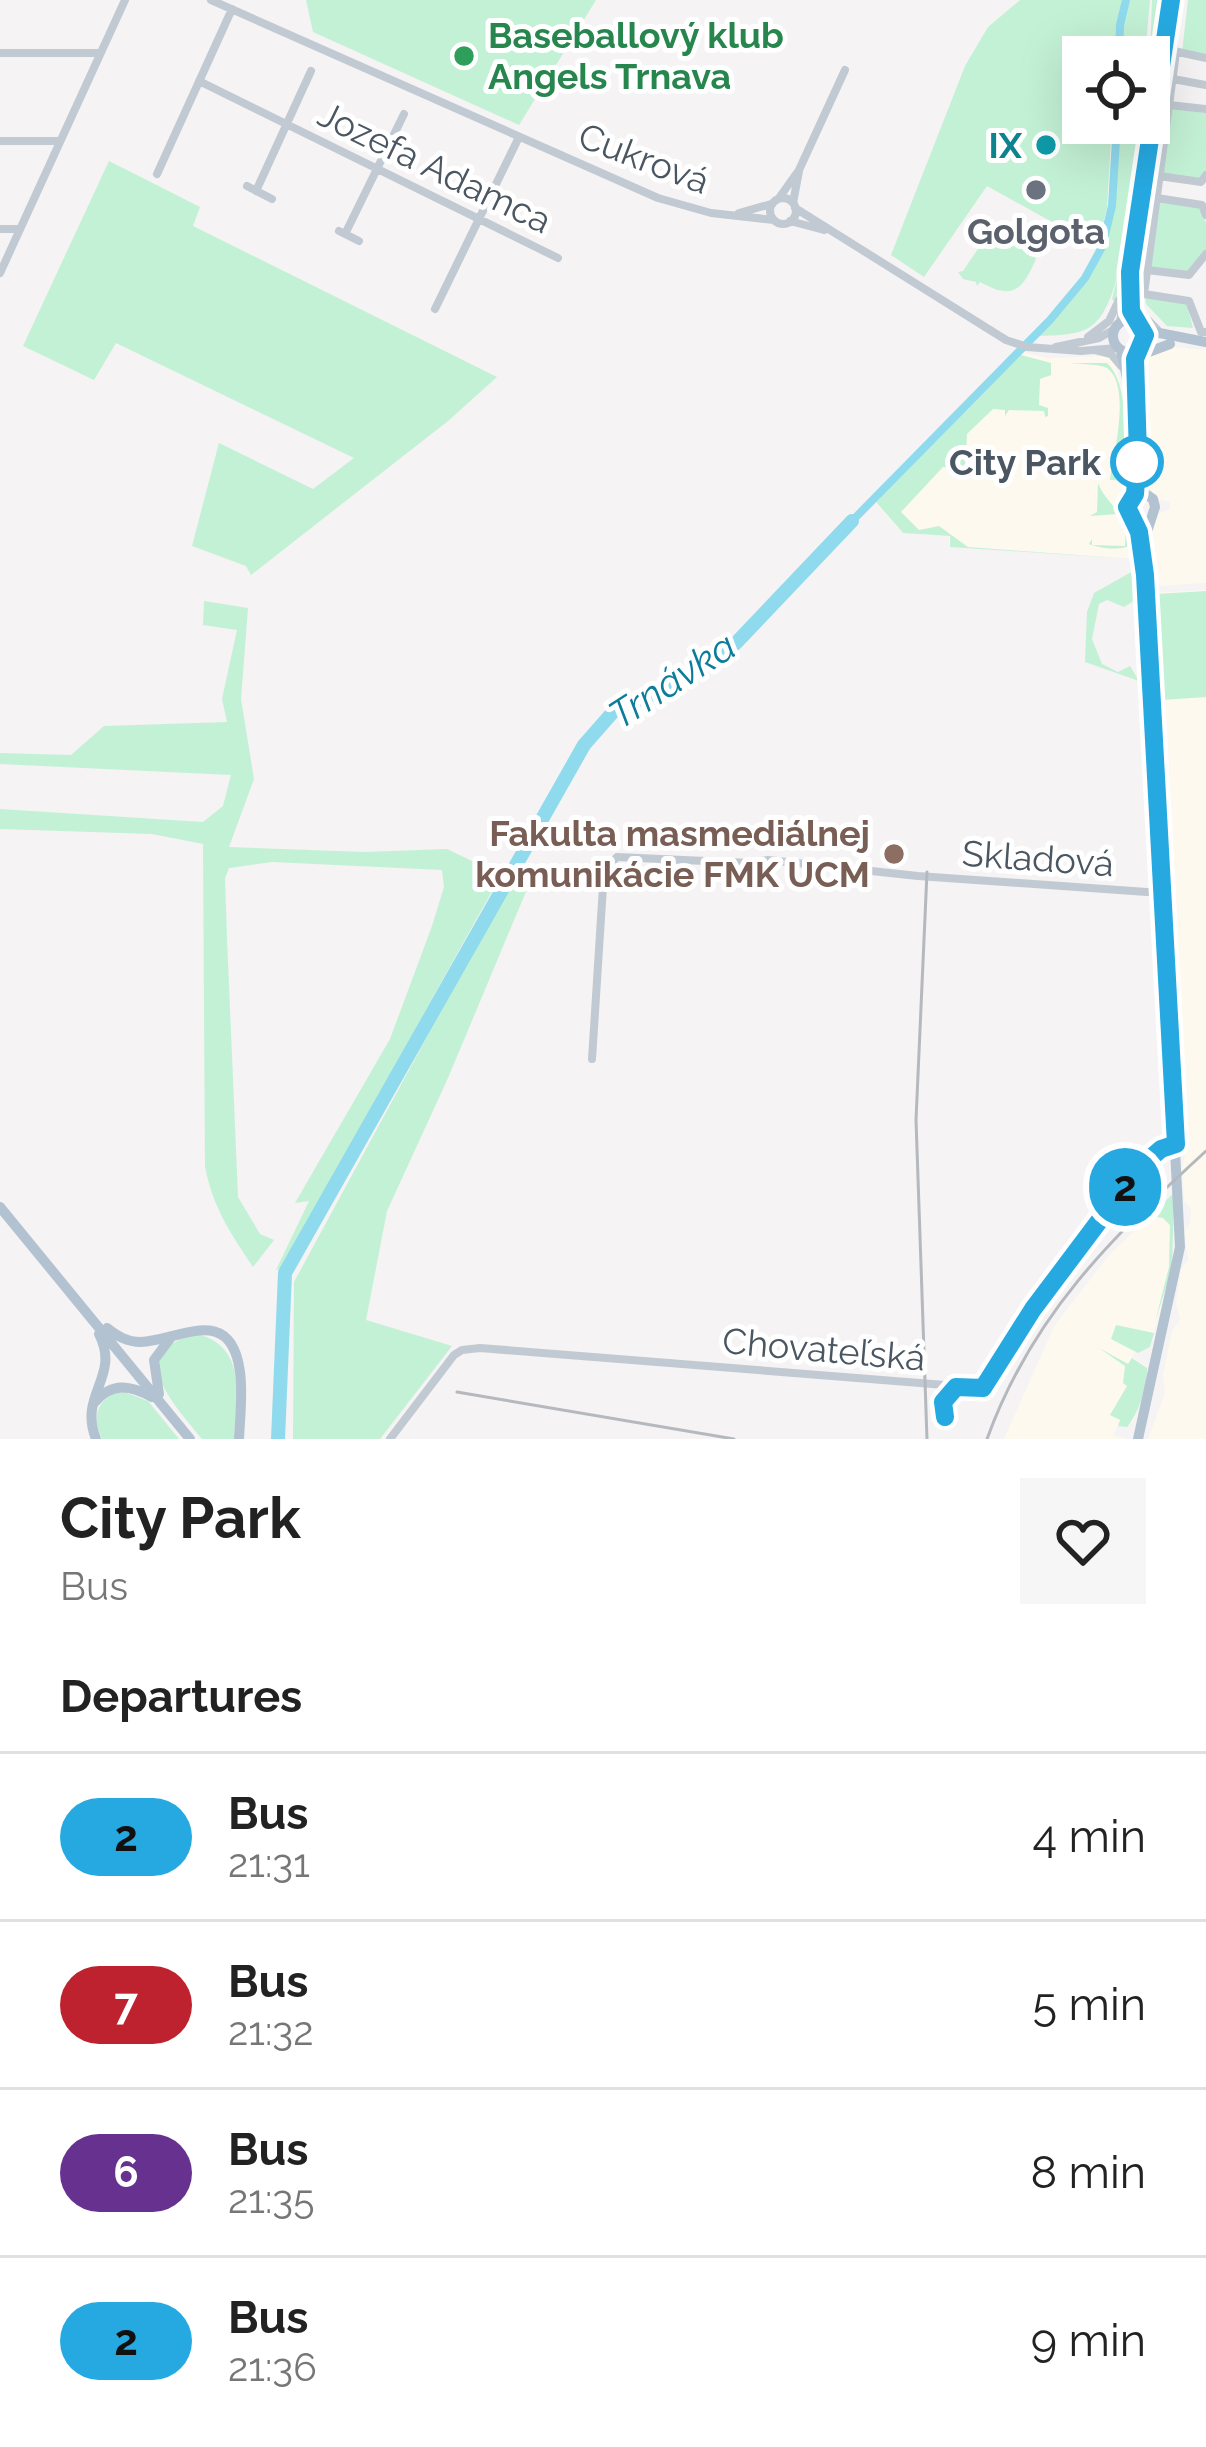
<!DOCTYPE html>
<meta charset="utf-8">
<style>
:root{--surface:#fff;--page:#f6f6f6;--text:#222;--muted:#767676;--line:#e0e0e0}
body{margin:0;font-family:Raleway,sans-serif;background:var(--page);color:var(--text);height:100vh;display:flex;flex-direction:column;font-size:45px;white-space:nowrap}
*{box-sizing:border-box;margin:0}
p{font-size:39px;color:var(--muted)}
.icon{flex:none;width:66px;height:66px;fill:none;stroke:currentColor;stroke-width:2;stroke-linecap:round;stroke-linejoin:round}
.map{position:relative;height:1439px;overflow:hidden}
.panel{display:flex;flex-direction:column;background:var(--surface);flex:1}
.panel>*{flex:none}
.badge{padding:0 24px;border-radius:39px;font-size:42px;line-height:78px}
.tools{position:absolute;left:1062px;top:36px;display:grid;gap:24px}
.tools a{display:grid;place-items:center;width:108px;height:108px;border-radius:0px;background:var(--surface);box-shadow:0 12px 48px #0002;font-size:60px}
.map>.badge{position:absolute;translate:-50% -50%;box-shadow:0 0 0 6px #fff}
h2{padding:0 60px;font-size:45px;line-height:108px}
.round{display:grid;place-items:center;flex:none;width:126px;height:126px;border-radius:0px;background:var(--page)}
.summary{display:flex;align-items:center;justify-content:space-between;height:204px;padding:0 60px}
h1{font-size:57px;font-weight:700;line-height:90px}
ul{padding:0;list-style:none}
li{display:flex;align-items:center;gap:36px;height:168px;padding:0 60px;border-top:3px solid var(--line)}
li div{flex:1}
li b{display:block;font-size:45px}
li em{font-style:normal}
li .badge{min-width:132px;font-weight:700;text-align:center}
.map>svg:first-child{display:block}
</style>
<div class="map">
<svg width="1206" height="1439" viewBox="0 0 1206 1439">
<rect width="100%" height="100%" fill="#f5f3f3"/>
<!-- commercial -->
<path fill="#fdf9ef" d="M1172,347L1206,350V583L1158,586L1151,577L1150,527L1160,512L1170,510V502L1158,499L1148,486L1147,435L1142,413L1143,362L1147,357Z
M1023,352L1048,358L1106,356L1116,363L1126,409L1133,487L1127,495H1120L1117,504L1134,525L1137,559L949,547V536L902,533L875,502Z
M1206,590V1439H1148L1165,1393L1163,1375L1172,1331L1180,1319L1176,1304L1181,1269L1188,1260L1184,1232L1190,1224L1191,1208L1184,1201L1182,1169L1185,1154L1155,593Z
M1174,1193L1172,1269L1150,1347L1135,1352L1132,1357L1146,1366V1385L1133,1422L1118,1426L1113,1435L1126,1439H1004L1054,1326L1110,1254Z"/>
<!-- green -->
<path fill="#c3f1d5" d="M306,0H596L519,125L313,32Z
M1020,0H1122L1116,57H1083V123H1112L1107,208L1097,247L987,186L924,277L891,255L965,66L988,27Z
M1128,0H1150L1145,57H1120L1122,24Z
M1152,0H1162L1164,14L1149,90Z
M1188,0H1206V55L1182,52Z
M1171,108L1206,113V170L1200,179L1162,173Z
M1118,123H1141L1140,141L1145,126L1137,196L1115,303L1112,299L1128,233L1139,151C1129,192 1125,297 1094,324C1080,336 1057,335 1039,336C1113,257 1113,227 1118,123Z
M1158,127L1163,128L1140,303L1138,272Z
M109,161L200,207L193,226L497,377L448,421L251,575L246,566L192,546L219,443L313,489L354,458L116,343L94,380L23,346Z
M1159,201L1200,207L1206,223V250L1188,272L1151,267Z
M991,229L1031,251L1036,259C1022,291 1013,300 980,282L977,286L976,282L963,279L958,272L963,271L986,237L983,234Z
M1145,297L1187,304L1193,328L1167,326L1146,304Z
M1021,355L1051,363V375L1040,379L1039,405L1048,408V416L1045,417L1044,411L1009,410L1005,416V410L993,409L967,434L965,469L943,467L901,512L919,530L939,526L968,547L1132,559L950,547V536L903,533L876,502Z
M1069,363H1107C1129,383 1126,439 1123,467L1128,472V463L1133,481L1110,480C1113,456 1132,386 1107,368C1100,364 1078,364 1069,363Z
M1098,483C1105,503 1130,516 1133,544C1122,551 1101,549 1089,544L1092,539V545L1125,546L1126,524L1118,520V514L1090,516L1097,512Z
M1133,571L1135,600L1124,607L1107,600L1099,604L1092,639L1102,664L1118,672L1130,666L1139,681L1085,662L1087,612L1094,593Z
M1206,591V697L1163,700L1156,594Z
M204,601L248,608L241,699L254,779L229,847L365,852L447,849L501,875L282,1268L276,1270L309,1201L295,1203L390,1039L432,926L444,887L442,870L272,862L229,868L225,878L227,938L238,1197L260,1234L274,1240L253,1267C231,1234 212,1206 205,1166L203,844L152,834L0,829V809L203,822L223,806L231,775L0,764V753L71,755L104,726L227,722L222,699L237,630L203,625Z
M512,880L530,882L448,1078L387,1211L366,1320L452,1346L380,1439H293L294,1282Z
M1174,1193L1172,1269L1155,1322L1169,1267L1170,1225L1163,1218L1149,1216Z
M1116,1325L1154,1333L1150,1347L1138,1353L1111,1339Z
M197,1334C248,1347 236,1397 234,1439H202C174,1404 122,1352 197,1334Z
M1099,1348L1128,1364L1132,1358L1147,1368C1148,1385 1138,1415 1127,1427L1118,1426L1120,1420L1110,1415L1127,1386L1123,1383L1125,1366Z
M119,1390L148,1401L179,1439H102C91,1415 97,1402 119,1390Z"/>
<g fill="none" stroke-linecap="round" stroke-linejoin="round">
<!-- canal -->
<path stroke="#90daee" stroke-width="8" d="M1119,57L1120,25L1126,0
M852,521L1050,320L1085,278L1102,247L1112,206L1117,123"/>
<!-- river -->
<path stroke="#90daee" stroke-width="14" d="M278,1439L285,1273L584,745L613,712L690,678L736,643L852,521"/>
<!-- minor -->
<path stroke="#c1cad2" stroke-width="8" d="M211,0L658,198L711,213L774,220
M1171,20L1174,51L1206,58
M1176,52L1144,294L1189,301L1201,332H1206
M0,53H99
M1173,79L1206,85
M199,81L558,258
M1169,105L1206,109
M0,141H59
M157,174L232,9
M1159,176L1201,182L1206,175
M247,186L272,199
M256,191L311,71
M779,198L799,170L845,70
M1157,198L1202,205L1206,215
M770 211a13 13 0 1 1 26 0a13 13 0 1 1-26 0Z
M793,203L799,171
M795,208L1006,340L1027,347L1081,351L1117,348
M739,213L771,204
M790,221L824,230
M0,229H20
M339,231L359,241
M345,234L404,114
M1147,270L1189,275L1206,254
M1130,272L1131,311L1138,322
M0,273L125,0
M1133,291L1142,314L1157,329
M435,309L519,137
M1120,322L1171,0
M1088,337L1109,321L1119,300
M1056,347L1099,338L1113,330
M1095,350L1111,354L1121,366
M592,1059L604,871L617,857L750,863L768,860L918,876L1161,893
M390,1439L454,1355L462,1350L480,1348L983,1388L1033,1309L1139,1168L1161,1149L1176,1144"/>
<!-- major -->
<path stroke="#b3c2d1" stroke-width="10" d="M1113 336a16 16 0 1 1 32 0a16 16 0 1 1-32 0Z
M1144,330L1206,342
M1121,351L1133,405
M1137,351L1134,407L1144,493L1153,499L1155,507L1147,532L1146,588L1180,1247L1138,1439
M1139,370L1146,353L1170,344
M1137,466L1135,494L1127,507L1135,519L1141,548
M0,1207L190,1439
M107,1328C117,1336 127,1342 141,1342C178,1341 231,1302 240,1372C243,1394 240,1417 239,1439
M159,1394L154,1360L172,1336
M95,1402C112,1382 130,1385 152,1397
M96,1439C78,1394 121,1377 99,1334"/>
<!-- rail -->
<path stroke="#b5b8bd" stroke-width="3" d="M457,1392L734,1439
M927,1439L916,1120L927,872
M987,1439C1032,1315 1111,1238 1206,1151"/>
</g>
<g fill="none" stroke-linecap="round" stroke-linejoin="round">
<defs>
<path id="line" d="M945,1417L943,1402L956,1387L983,1388L1033,1309L1139,1168L1161,1149L1176,1144L1145,575L1139,532L1127,507L1135,494L1138,454L1135,359L1145,335L1131,311L1130,272L1171,0"/>
</defs>
<!-- line casing -->
<use href="#line" stroke="#fff" stroke-width="27"/>
<!-- line -->
<use href="#line" stroke="#26a9e1" stroke-width="18"/>
</g>
<!-- markers -->
<circle fill="#2e9e5b" stroke="#fff" stroke-width="4.5" cx="464" cy="56" r="12"/>
<circle fill="#0f9aa8" stroke="#fff" stroke-width="4.5" cx="1046" cy="145" r="12"/>
<circle fill="#6b7280" stroke="#fff" stroke-width="4.5" cx="1036" cy="190" r="12"/>
<circle fill="#fff" stroke="#26a9e1" stroke-width="6" cx="1137" cy="462" r="24"/>
<circle fill="#8d6e63" stroke="#fff" stroke-width="4.5" cx="894" cy="854" r="12"/>
<g text-anchor="middle" stroke-width="10" stroke-linejoin="round" paint-order="stroke">
<!-- leisure labels -->
<g font-size="36" font-weight="bold" fill="#27864d" stroke="#fff" text-anchor="start">
<text x="488" y="48">Baseballový klub<tspan x="488" dy="41">Angels Trnava</tspan></text>
</g>
<!-- culture labels -->
<g font-size="36" font-weight="bold" fill="#0d838f" stroke="#fff" text-anchor="end">
<text x="1022" y="158">IX</text>
</g>
<!-- street labels -->
<g font-size="36" fill="#4a5661" stroke="#fff">
<text transform="translate(644 158) rotate(21)" y="13">Cukrová</text>
<text transform="translate(435 167) rotate(26)" y="13">Jozefa Adamca</text>
<text transform="translate(1038 858) rotate(4)" y="13">Skladová</text>
<text transform="translate(824 1349) rotate(5)" y="13">Chovateľská</text>
</g>
<!-- worship labels -->
<g font-size="36" font-weight="bold" fill="#5b616d" stroke="#fff">
<text x="1036" y="244">Golgota</text>
</g>
<!-- stop labels -->
<g font-size="36" font-weight="bold" fill="#4a5661" stroke="#fff" text-anchor="end">
<text x="1101" y="475">City Park</text>
</g>
<!-- education labels -->
<g font-size="36" font-weight="bold" fill="#785e54" stroke="#fff" text-anchor="end">
<text x="870" y="846">Fakulta masmediálnej<tspan x="870" dy="41">komunikácie FMK UCM</tspan></text>
</g>
<!-- water labels -->
<g font-size="39" font-style="italic" fill="#0c7c9b" stroke="#fff">
<text transform="translate(672 680) rotate(-33)" y="14">Trnávka</text>
</g>
</g>
</svg>
<div class="tools">
<a><svg class="icon" aria-label="locate" viewBox="0 0 24 24"><circle cx="12" cy="12" r="6"/><path d="M12 2v4M12 18v4M2 12h4M18 12h4"/></svg></a>
</div>
<b class="badge" style="left:1125px;top:1187px;background:#26a9e1;color:#111">2</b>
</div>
<section class="panel">
<div class="summary"><div><h1>City Park</h1><p>Bus</p></div><a class="round"><svg class="icon" aria-label="heart" viewBox="0 0 24 24"><path d="M12 20l-8-8c-3-5 5-10 8-4 3-6 11-1 8 4z"/></svg></a></div>
<h2>Departures</h2>
<ul>
<li><span class="badge" style="background:#26a9e1;color:#111">2</span><div><b>Bus</b><p>21:31</p></div><em>4 min</em></li>
<li><span class="badge" style="background:#be222f;color:#fff">7</span><div><b>Bus</b><p>21:32</p></div><em>5 min</em></li>
<li><span class="badge" style="background:#66318f;color:#fff">6</span><div><b>Bus</b><p>21:35</p></div><em>8 min</em></li>
<li><span class="badge" style="background:#26a9e1;color:#111">2</span><div><b>Bus</b><p>21:36</p></div><em>9 min</em></li>
</ul>
</section>
